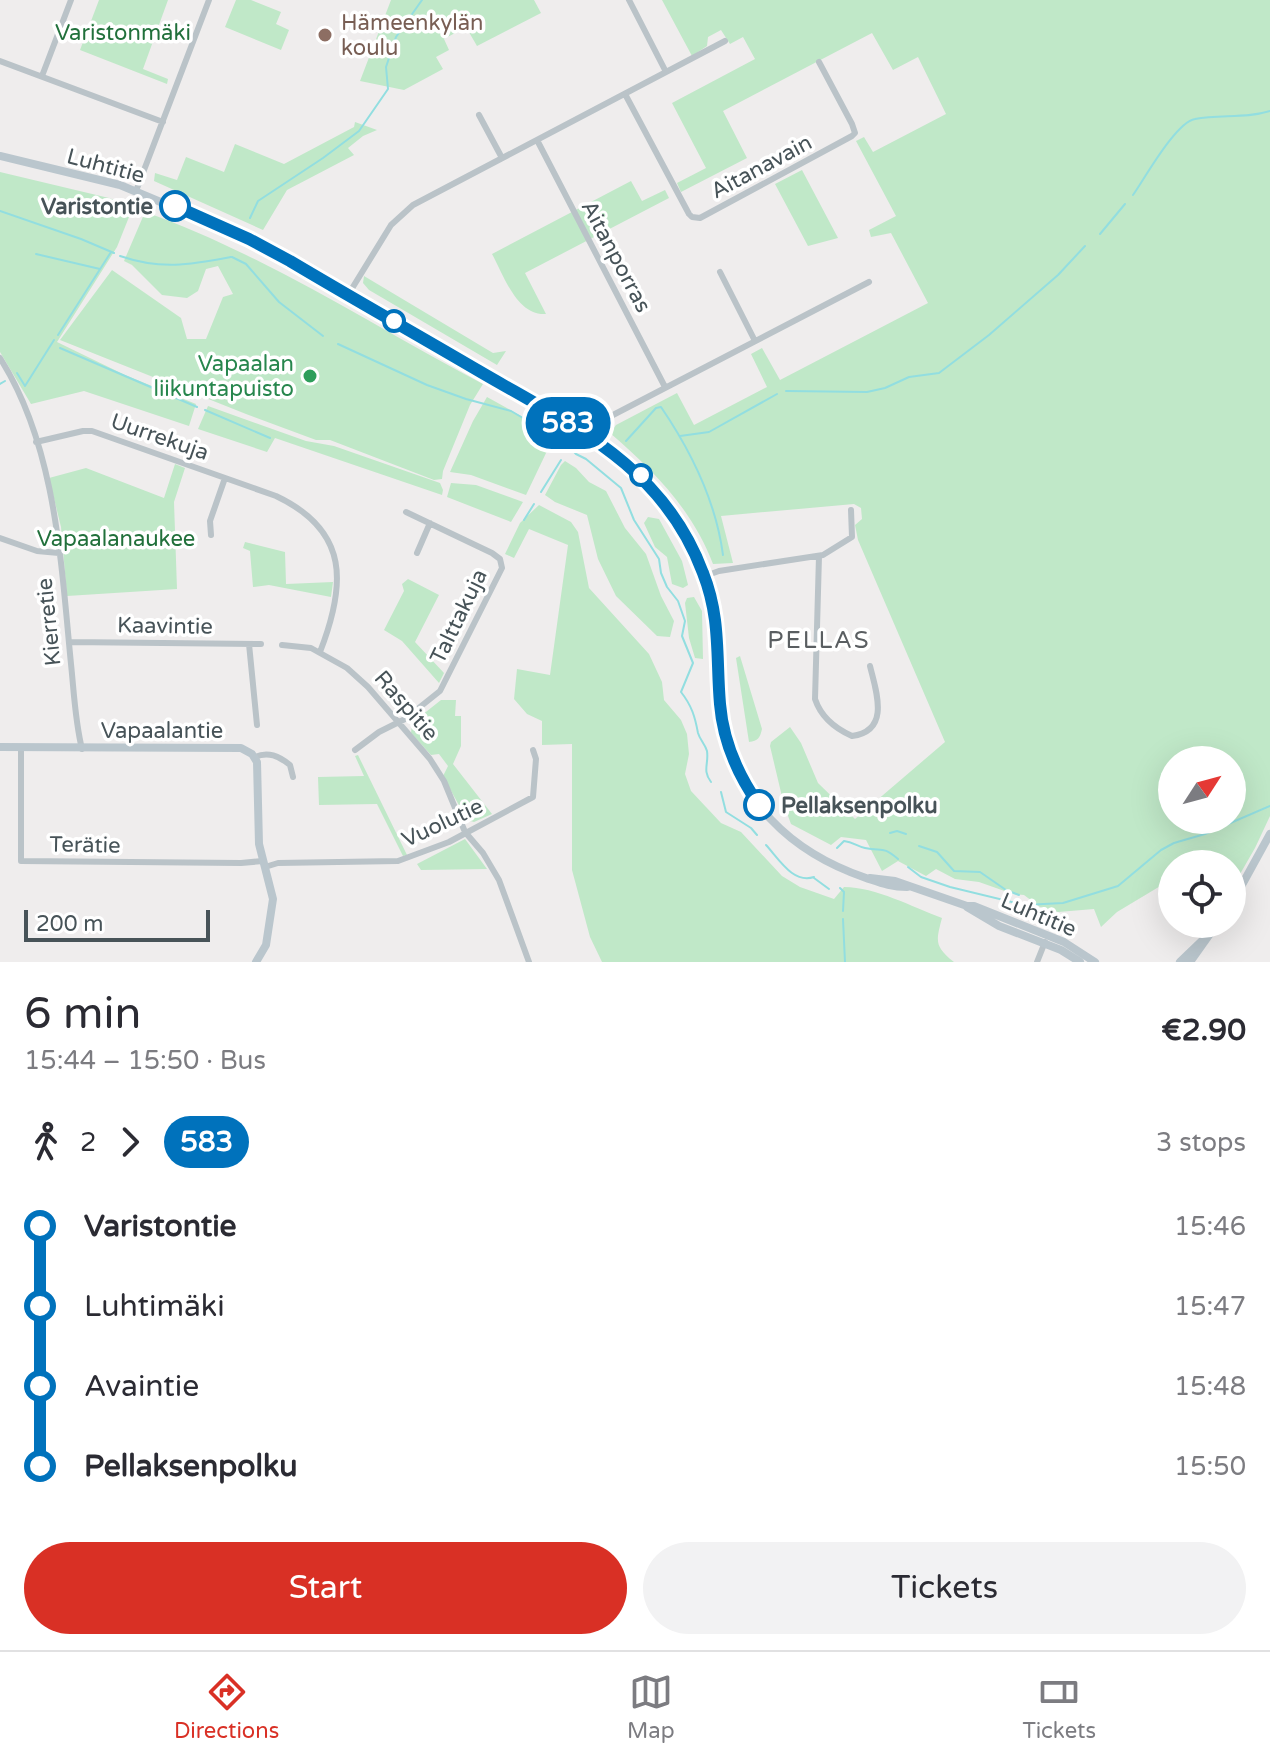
<!DOCTYPE html>
<meta charset="utf-8">
<style>
:root{--surface:#fff;--page:#f2f2f3;--text:#2b2b33;--muted:#7c7c81;--line:#e1e1e2;--accent:#d93025}
body{margin:0;font-family:"Varela Round",sans-serif;background:var(--page);color:var(--text);height:100vh;display:flex;flex-direction:column;font-size:30px;white-space:nowrap}
*{box-sizing:border-box;margin:0}
p{font-size:26px;color:var(--muted)}
.icon{flex:none;width:44px;height:44px;fill:none;stroke:currentColor;stroke-width:2;stroke-linecap:round;stroke-linejoin:round}
.map{position:relative;height:962px;overflow:hidden}
.panel{display:flex;flex-direction:column;background:var(--surface);flex:1}
.panel>*{flex:none}
.badge{padding:0 16px;border-radius:26px;font-size:28px;line-height:52px}
.needle{width:52px;rotate:54deg}
.controls{position:absolute;left:1158px;top:746px;display:grid;gap:16px}
.controls a{display:grid;place-items:center;width:88px;height:88px;border-radius:50%;background:var(--surface);box-shadow:0 8px 32px #0002;font-size:40px}
.scale{position:absolute;left:24px;bottom:20px;width:186px;box-sizing:border-box;padding-left:8px;border:4px solid #475358;border-top:0;font-size:22px;line-height:28px;white-space:nowrap;color:#475358;-webkit-text-stroke:6px #fff;paint-order:stroke}
.map>.badge{position:absolute;translate:-50% -50%;box-shadow:0 0 0 4px #fff}
.legs{display:flex;align-items:center;gap:12px;height:88px;padding:0 24px;font-size:26px}
.legs p{margin-inline-start:auto}
.head{display:flex;align-items:center;justify-content:space-between;height:136px;padding:0 24px}
h1{font-size:44px;font-weight:600;line-height:60px}
.cta{display:flex;gap:16px;margin-top:auto;padding:16px 24px}
.cta a{flex:1;height:92px;border-radius:48px;background:var(--accent);color:#fff;font-size:32px;font-weight:600;line-height:92px;text-align:center}
.cta a+a{background:var(--page);color:var(--text)}
ul{padding:0 24px;list-style:none}
li{display:flex;align-items:center;gap:28px;height:80px;font-size:30px}
li i{display:grid;place-items:center;width:12px;height:100%;margin:0 10px;background:currentColor}
li i::after{content:'';width:20px;height:20px;margin:-10px;border:6px solid;border-radius:50%;background:var(--surface)}
li p{margin-inline-start:auto}
li:first-child i{background:linear-gradient(#0000 50%,currentColor 0)}
li:last-child i{background:linear-gradient(currentColor 50%,#0000 0)}
.tab-bar{display:flex;justify-content:space-around;align-items:center;height:112px;border-top:2px solid var(--line);background:var(--surface);font-size:22px;color:var(--muted)}
.tab-bar a{display:grid;justify-items:center;gap:4px}
.tab-bar .active{color:var(--accent)}
.map>svg:first-child{display:block}
</style>
<div class="map">
<svg width="1270" height="962" viewBox="0 0 1270 962">
<rect width="100%" height="100%" fill="#efeded"/>
<!-- green -->
<path fill="#c0e8c8" fill-rule="evenodd" d="M99,0H168L143,69L168,79L167,84L80,50Z
M236,0H251L281,12L276,24L289,30L281,50L225,27Z
M391,0H534L541,13L477,46L466,27L444,39L449,50L436,57L443,69L404,90L360,81Z
M662,0H1270V816L1255,848L1232,888V864H1172V879L1117,912L1101,927L1094,909L1058,912L1040,907L1024,895L1013,894L979,882L955,879L936,869L926,876L898,861L882,871L866,840L841,837L831,845L791,824L784,805L770,746L771,742L790,727L801,743L818,783L855,819L945,742L858,540L855,525L862,519L861,508L854,504L721,516L733,563L713,564C692,509 654,471 610,433L616,425L677,393L694,425L767,387L751,354L762,348L780,380L928,303L891,233L871,237L869,230L896,216L856,141L864,137L873,152L946,114L918,57L893,70L872,33L723,111L747,158L681,192L677,183L706,168L672,103L755,59L743,37L730,44L721,30L708,37L707,46L692,56ZM1172,760H1232V820H1172Z
M355,122L377,130L363,136L348,148L354,155L287,190L263,230L154,181L155,173L177,180L186,157L224,172L235,144L284,164L354,127Z
M802,170L838,238L808,246L775,184Z
M0,172L109,198L133,207L117,247L57,342L125,375L196,404L189,426L84,391L31,404L0,352Z
M631,181L642,201L665,190L669,198L525,273L546,314C517,316 504,276 492,254Z
M145,212C264,254 371,325 483,384L470,405L443,471L442,479L434,480L330,440H316L246,414L60,340L112,270L181,318L187,339H206L223,297L233,294L218,266L206,269L198,291L187,298L162,295L132,265L124,261Z
M364,276L493,353L506,351L497,365L369,290L363,283Z
M487,397L559,437L547,451L526,495L471,475L450,472L473,421Z
M208,406L306,441L334,446L440,483L443,490L442,495L275,438L267,452L198,429Z
M565,461L576,468L589,482L606,491L625,528L646,554L661,596L674,621L670,637L657,636L616,596L598,559L587,515L555,502L545,495L561,465Z
M175,464L185,468L174,502L177,589L67,596L61,527L49,478L86,468L164,498Z
M451,483L476,485L523,502L511,522L447,497Z
M539,505L571,522L578,532L589,588L649,654L662,682L664,700L681,720L687,734L689,754L685,774L691,791L721,823L741,832L782,876L800,887L834,899L844,887C876,887 912,907 942,918C936,941 934,946 954,962H602L590,937L572,870V744L542,745V721L527,714L514,699L517,669L550,675L568,545L529,529L514,558L505,554L520,523Z
M648,517L659,519L682,561L688,585L683,588L672,584L667,557L655,547L644,523Z
M245,542L285,552L286,584L333,582L331,597L269,585L253,587L250,551L243,548Z
M408,579L439,595L415,642L444,673L439,683L402,641L384,630L404,591L402,584Z
M694,597L702,611L703,659L695,658L689,638L685,603L687,598Z
M740,656L762,729C760,738 758,741 749,742L736,658Z
M441,700H456L455,716H461V746L453,764L492,814L474,822L467,820L443,776L448,766L439,754L431,755L411,733L412,723Z
M358,755L407,855L403,856L377,804L319,805L318,777L364,776L355,756Z
M465,839L487,869L421,870L417,864Z"/>
<g fill="none" stroke-linecap="round" stroke-linejoin="round">
<!-- stream -->
<path stroke="#92dee0" stroke-width="2" d="M1133,195C1145,178 1176,122 1195,119C1220,114 1245,119 1270,111
M0,211L81,239L114,253
M250,218L258,201L323,158L359,131L388,89L386,67L396,37L422,0
M1100,234L1125,204
M36,254L100,269
M120,256C161,270 189,265 231,257
M232,257L246,264L279,302L323,336
M58,335L111,252
M338,344L427,385L466,399L511,411L562,441
M60,348L197,407
M17,373L25,386L54,340
M0,384L5,381
M786,391L867,392L885,388L909,377L939,373L989,335L1058,275L1085,246
M205,410L270,438
M680,436L709,432L777,394
M626,441L656,408L661,407C691,451 716,502 723,555
M568,445L576,454L586,459L621,488L634,520L659,559L661,573L667,587L678,601L685,621L682,636L693,663L681,692C692,706 695,717 698,733C700,740 705,744 707,751C709,764 702,770 711,782
M541,492L561,460
M524,520L534,504
M721,792L726,812L751,828L757,835
M890,833L897,831L906,834
M766,845C779,859 793,884 814,877
M919,846L937,852L954,871L980,872L1006,890L1019,895
M837,848L844,841C853,842 857,846 865,848C882,852 882,845 898,859
M908,867L921,877L950,887L1024,905L1063,903L1118,886L1161,850L1174,843L1205,834L1270,806
M814,878L829,889
M840,888L844,892L843,911
M843,919L845,962"/>
<!-- street -->
<path stroke="#bac3c8" stroke-width="6" d="M629,0L666,72
M0,61L163,122
M42,76L71,0
M625,94L689,214L692,217L700,218L852,136L855,133L852,124L819,62
M479,115L502,158
M537,140L665,387
M136,191L209,0
M720,272L755,341
M348,295L391,225L413,205L725,41
M0,358C56,446 61,563 71,664C74,692 75,721 82,749
M591,436L598,426L613,415L869,282
M36,442L83,431H92L276,496C350,531 346,585 320,652
M211,535L210,521L225,478
M0,538L37,551L59,553
M417,553L430,523
M819,556L815,699C821,717 834,728 852,736C891,731 876,691 870,666
M705,576L719,571L823,555L852,537L851,510
M69,642L261,644
M249,644L257,725
M282,645L311,648L347,668L368,687L430,759L444,781L465,832L483,853L499,880L529,962
M21,747V861L241,863L263,861
M355,750L379,732L405,719L440,691L502,568L500,559L492,553L406,512
M255,757C268,751 279,756 290,765L293,777
M265,867L278,863L398,861L449,842L533,797L536,759L533,750
M1037,962L1045,942"/>
<!-- secondary -->
<path stroke="#bac6cd" stroke-width="8" d="M0,156L120,185L249,239L591,436C642,468 684,517 704,575C714,602 719,630 720,659C720,679 719,700 722,720C737,801 790,852 866,878C881,883 891,887 907,887
M0,747L241,748L252,754L257,762L259,844L273,899L266,945L256,962
M870,878L895,881L967,906H974L1064,942L1095,962
M1232,903L1270,834
M967,907L999,926L1061,950L1080,962
M1180,962L1205,938
M1190,962L1217,924"/>
</g>
<g fill="none" stroke-linecap="round" stroke-linejoin="round">
<defs>
<path id="line-1" d="M175,206L249,239L290,261C352,298 416,334 479,371C571,425 663,465 703,573C721,618 716,658 720,704C723,741 738,775 759,805"/>
</defs>
<!-- line-1 casing -->
<use href="#line-1" stroke="#fff" stroke-width="18"/>
<!-- line-1 -->
<use href="#line-1" stroke="#0072bc" stroke-width="12"/>
</g>
<!-- markers -->
<circle fill="#8d6e63" stroke="#fff" stroke-width="3" cx="325" cy="35" r="8"/>
<g fill="#fff" stroke="#0072bc" stroke-width="4">
<circle cx="175" cy="206" r="14"/>
<circle cx="394" cy="321" r="10"/>
<circle cx="641" cy="475" r="10"/>
<circle cx="759" cy="805" r="14"/>
</g>
<circle fill="#2e9e5b" stroke="#fff" stroke-width="3" cx="310" cy="376" r="8"/>
<g text-anchor="middle" stroke-width="7" stroke-linejoin="round" paint-order="stroke">
<!-- education labels -->
<g font-size="22" fill="#785e54" stroke="#fff" text-anchor="start">
<text x="341" y="30">Hämeenkylän<tspan x="341" dy="25">koulu</tspan></text>
</g>
<!-- park labels -->
<g font-size="22" fill="#21703b" stroke="#fff">
<text x="123" y="40">Varistonmäki</text>
<text x="116" y="546">Vapaalanaukee</text>
</g>
<!-- street labels -->
<g font-size="22" fill="#475358" stroke="#fff">
<text transform="translate(106 165) rotate(15)" y="8">Luhtitie</text>
<text transform="translate(761 166) rotate(-28)" y="8">Aitanavain</text>
<text transform="translate(617 256) rotate(62)" y="8">Aitanporras</text>
<text transform="translate(160 436) rotate(19)" y="8">Uurrekuja</text>
<text transform="translate(458 616) rotate(-64)" y="8">Talttakuja</text>
<text transform="translate(48 622) rotate(-96)" y="8">Kierretie</text>
<text transform="translate(165 625) rotate(1)" y="8">Kaavintie</text>
<text transform="translate(407 705) rotate(49)" y="8">Raspitie</text>
<text x="162" y="738">Vapaalantie</text>
<text transform="translate(442 822) rotate(-25)" y="8">Vuolutie</text>
<text transform="translate(85 844) rotate(1)" y="8">Terätie</text>
<text transform="translate(1039 914) rotate(23)" y="8">Luhtitie</text>
</g>
<!-- stop labels -->
<g font-size="22" font-weight="bold" fill="#475358" stroke="#fff" text-anchor="end">
<text x="153" y="214">Varistontie</text>
<text x="781" y="813" text-anchor="start">Pellaksenpolku</text>
</g>
<!-- leisure labels -->
<g font-size="22" fill="#27864d" stroke="#fff" text-anchor="end">
<text x="294" y="371">Vapaalan<tspan x="294" dy="25">liikuntapuisto</tspan></text>
</g>
<!-- neighbourhood labels -->
<g font-size="24" letter-spacing="2" fill="#5a5e61" stroke="#fff">
<text x="819" y="648">PELLAS</text>
</g>
</g>
</svg>
<div class="controls">
<a><svg class="needle" viewBox="-14 -14 28 28"><path d="M0-13l5 13h-10z" fill="#e53935"/><path d="M0 13l5-13h-10z" fill="#7c7c81"/></svg></a>
<a><svg class="icon" aria-label="locate" viewBox="0 0 24 24"><circle cx="12" cy="12" r="6"/><path d="M12 2v4M12 18v4M2 12h4M18 12h4"/></svg></a>
</div>
<div class="scale">200 m</div>
<b class="badge" style="left:568px;top:423px;background:#0072bc;color:#fff">583</b>
</div>
<section class="panel">
<div class="head"><div><h1>6 min</h1><p>15:44 – 15:50 · Bus</p></div><b>€2.90</b></div>
<div class="legs"><svg class="icon" aria-label="walk" viewBox="0 0 24 24"><circle cx="13" cy="4" r="2"/><path d="M13 8l-2 6 4 7M11 14l-3 7M7 12l3-4h3l4 4"/></svg>2<svg class="icon" aria-label="forward" viewBox="0 0 24 24"><path d="M9 5l7 7-7 7"/></svg><b class="badge" style="background:#0072bc;color:#fff">583</b><p>3 stops</p></div>
<ul>
<li><i style="color:#0072bc"></i><b>Varistontie</b><p>15:46</p></li>
<li><i style="color:#0072bc"></i><span>Luhtimäki</span><p>15:47</p></li>
<li><i style="color:#0072bc"></i><span>Avaintie</span><p>15:48</p></li>
<li><i style="color:#0072bc"></i><b>Pellaksenpolku</b><p>15:50</p></li>
</ul>
<div class="cta"><a>Start</a><a>Tickets</a></div>
</section>
<nav class="tab-bar">
<a class="active"><svg class="icon" aria-label="directions" viewBox="0 0 24 24"><path d="M12 3l9 9-9 9-9-9zM9 14v-3h6M13 9l2 2-2 2"/></svg>Directions</a>
<a><svg class="icon" aria-label="map" viewBox="0 0 24 24"><path d="M3 6l6-2 6 2 6-2v14l-6 2-6-2-6 2zM9 4v14M15 6v14"/></svg>Map</a>
<a><svg class="icon" aria-label="tickets" viewBox="0 0 24 24"><path d="M3 7h18v10H3zM15 7v10"/></svg>Tickets</a>
</nav>
